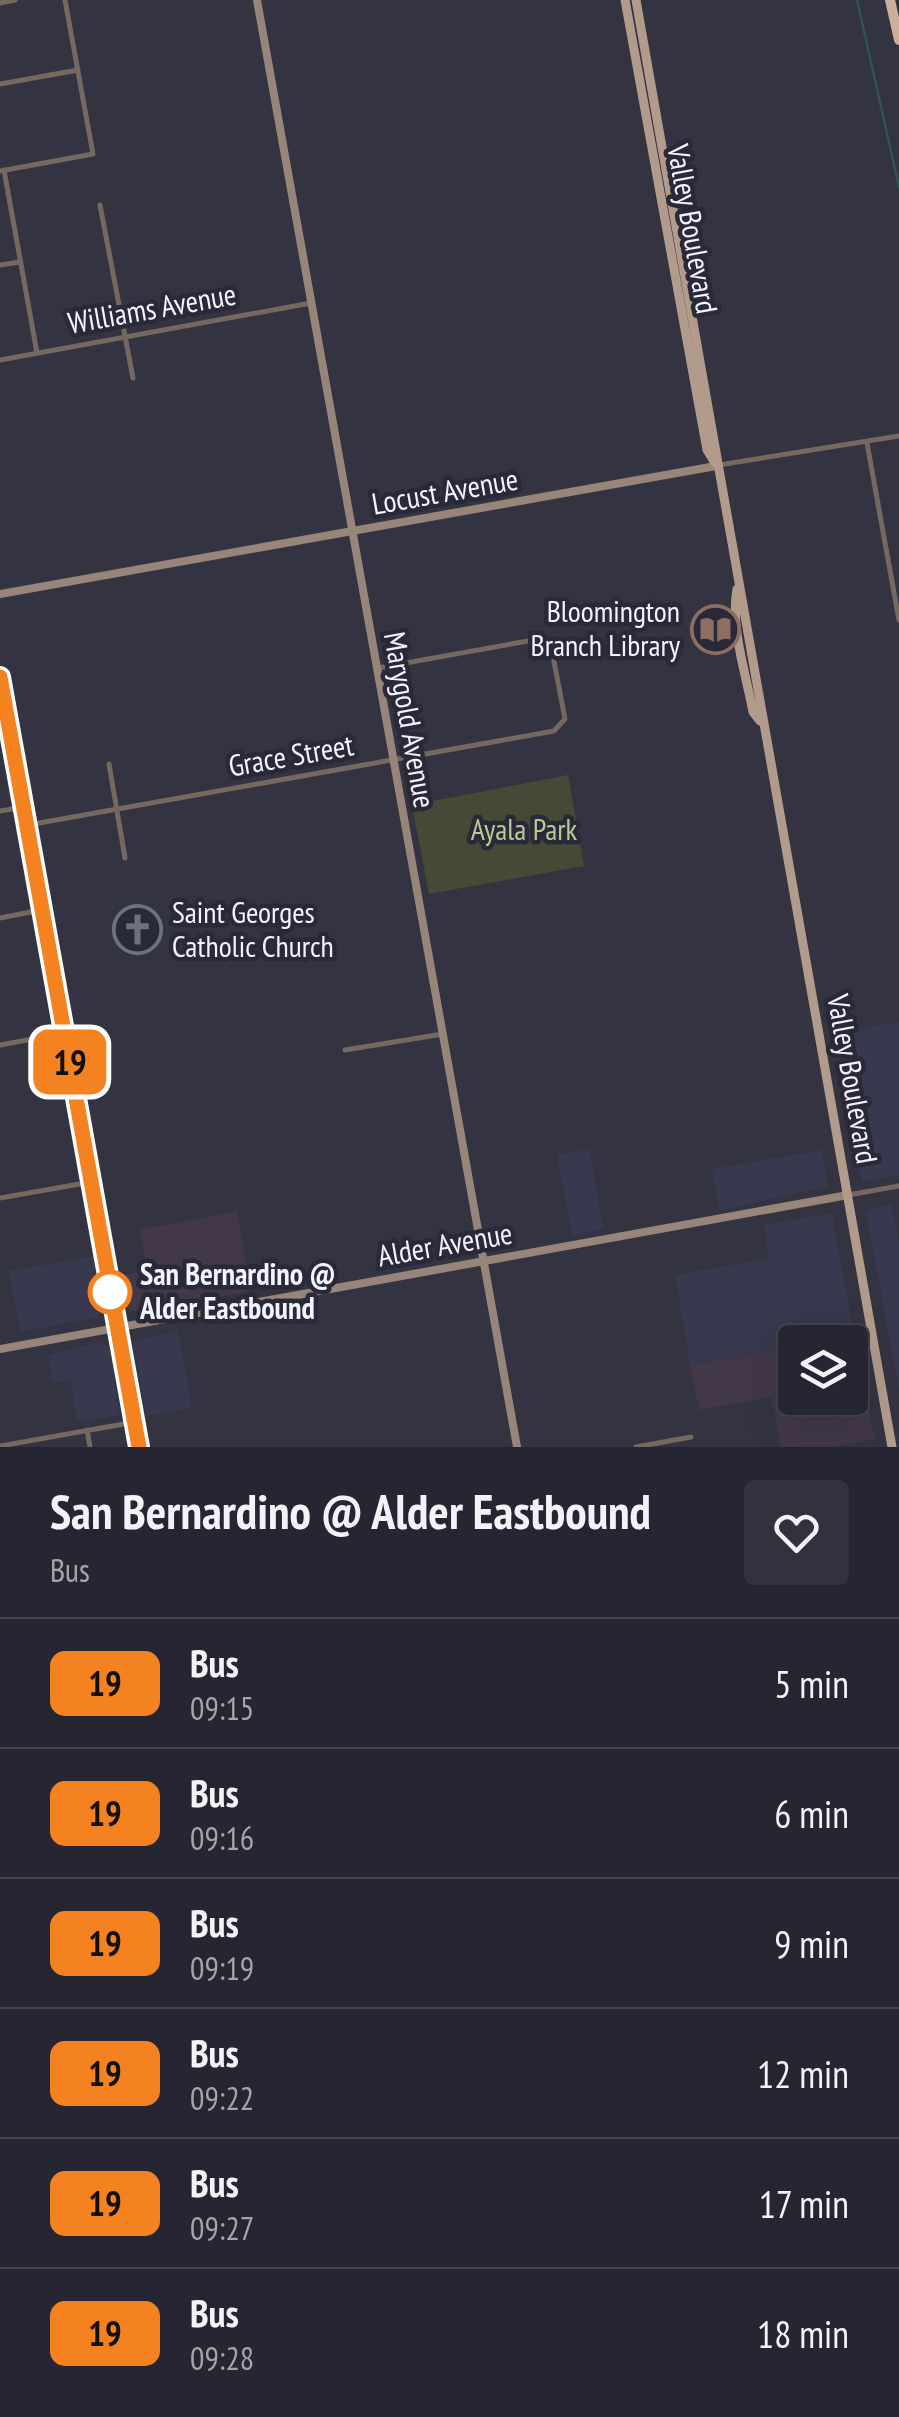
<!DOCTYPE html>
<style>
:root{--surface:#262632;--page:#32323e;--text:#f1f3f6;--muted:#a4a5ac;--line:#42434d}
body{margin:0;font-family:"PT Sans Narrow",sans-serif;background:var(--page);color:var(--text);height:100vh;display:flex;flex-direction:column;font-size:38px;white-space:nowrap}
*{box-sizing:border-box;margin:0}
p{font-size:32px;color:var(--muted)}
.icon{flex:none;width:55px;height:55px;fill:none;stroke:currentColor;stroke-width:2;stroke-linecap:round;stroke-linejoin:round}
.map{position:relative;height:1447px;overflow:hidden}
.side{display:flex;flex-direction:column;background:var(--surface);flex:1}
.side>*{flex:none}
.badge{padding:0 20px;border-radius:15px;font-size:35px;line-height:65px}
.buttons{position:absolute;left:778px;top:1325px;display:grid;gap:20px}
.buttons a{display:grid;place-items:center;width:90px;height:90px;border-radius:10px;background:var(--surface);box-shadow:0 10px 40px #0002,0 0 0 2px var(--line);font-size:50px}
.map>.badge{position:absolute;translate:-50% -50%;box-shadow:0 0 0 5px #fff}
.round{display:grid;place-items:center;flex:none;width:105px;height:105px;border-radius:10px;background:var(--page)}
.headline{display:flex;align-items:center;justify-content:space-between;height:170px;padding:0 50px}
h1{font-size:48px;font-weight:700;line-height:75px}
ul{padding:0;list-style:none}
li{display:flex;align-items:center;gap:30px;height:130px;padding:0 50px;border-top:2px solid var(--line)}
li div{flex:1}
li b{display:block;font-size:38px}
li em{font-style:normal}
li .badge{min-width:110px;font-weight:700;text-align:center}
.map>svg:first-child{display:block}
</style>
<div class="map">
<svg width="899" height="1447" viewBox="0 0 899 1447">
<rect width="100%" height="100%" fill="#333342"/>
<!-- built -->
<path fill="#38384e" d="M899,1022V1176L862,1181L833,1033Z
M589,1149L604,1229L572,1235L557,1155Z
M821,1150L828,1186L719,1211L712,1169Z
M891,1203L899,1241V1392L866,1211Z
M832,1213L854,1336L795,1342V1347L690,1365L675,1275L769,1258L764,1225Z
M93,1256L103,1310L98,1317L20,1332L8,1271Z
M178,1330L192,1408L146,1416L133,1341Z
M101,1342L109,1347L120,1415L77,1422L70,1380L52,1383L48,1355Z"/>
<!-- industrial -->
<path fill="#423848" d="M237,1212L251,1291L132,1311L128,1308L121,1276L147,1270L140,1229Z
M854,1336L875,1439L832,1447H781L771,1397L699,1410L690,1365L795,1347V1398H850V1342H819Z"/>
<!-- green -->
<path fill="#454a36" d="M568,775L584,866L429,894L412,805Z"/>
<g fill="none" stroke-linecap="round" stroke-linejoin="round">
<!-- stream -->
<path stroke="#2f5357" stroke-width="2.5" d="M857,0L899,187"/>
<!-- street -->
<path stroke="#746861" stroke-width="5" d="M0,3L15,0
M0,84L78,70
M4,170L37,353
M0,171L93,154L65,0
M100,205L133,378
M0,265L20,262
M0,360L311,303
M867,443L899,620
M719,465L899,436
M109,764L125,858
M0,811L24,807
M28,825L554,731L565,719L552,651L539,639L378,668
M0,918L41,910
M0,1045L65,1033
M345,1050L443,1034
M848,1195L899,1186
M0,1198L91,1182
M87,1430L90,1447
M0,1446L135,1422
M636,1447L691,1437"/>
<!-- secondary -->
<path stroke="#988579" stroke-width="8" d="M257,0L517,1447
M0,594L716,466
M0,677L139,1447
M0,1349L848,1195"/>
<!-- primary -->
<path stroke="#b39b8c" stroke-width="9" d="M625,0L707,450L715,463
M636,0L892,1447
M737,589C730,627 746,674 753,712L760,721"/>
<!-- highway -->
<path stroke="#cbae9c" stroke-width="10" d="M890,0L899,40"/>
</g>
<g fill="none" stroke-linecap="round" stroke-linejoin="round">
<defs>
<path id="line" d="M0,677L139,1447"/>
</defs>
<!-- line casing -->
<use href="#line" stroke="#fff" stroke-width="22"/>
<!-- line -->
<use href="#line" stroke="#f58220" stroke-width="15"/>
</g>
<!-- icons -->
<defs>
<symbol id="library-ring" viewBox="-11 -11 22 22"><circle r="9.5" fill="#292938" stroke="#8d6e63" stroke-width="1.5"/><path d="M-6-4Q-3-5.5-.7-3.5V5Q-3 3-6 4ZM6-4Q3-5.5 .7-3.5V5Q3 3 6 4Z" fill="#8d6e63"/></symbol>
<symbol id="church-ring" viewBox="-11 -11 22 22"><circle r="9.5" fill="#292938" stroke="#6b7280" stroke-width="1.5"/><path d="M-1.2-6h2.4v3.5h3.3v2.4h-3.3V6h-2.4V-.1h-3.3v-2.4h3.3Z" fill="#6b7280"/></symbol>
</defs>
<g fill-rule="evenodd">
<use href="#library-ring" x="688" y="602" width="55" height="55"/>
<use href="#church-ring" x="110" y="902" width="55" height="55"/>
</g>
<!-- markers -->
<circle fill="#fff" stroke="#f58220" stroke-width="5" cx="110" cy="1292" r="20"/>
<g text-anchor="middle" stroke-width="9" stroke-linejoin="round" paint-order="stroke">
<!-- street labels -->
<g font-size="30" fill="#f3f3fd" stroke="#292938">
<text transform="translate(692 229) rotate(80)" y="10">Valley Boulevard</text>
<text transform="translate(152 309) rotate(-10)" y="10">Williams Avenue</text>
<text transform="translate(445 492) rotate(-10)" y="10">Locust Avenue</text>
<text transform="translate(409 720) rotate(80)" y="10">Marygold Avenue</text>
<text transform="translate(291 756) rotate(-10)" y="10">Grace Street</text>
<text transform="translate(852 1079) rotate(80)" y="10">Valley Boulevard</text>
<text transform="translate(445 1245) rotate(-10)" y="10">Alder Avenue</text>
</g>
<!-- poi labels -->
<g font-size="30" fill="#f3f3fd" stroke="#292938" text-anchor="end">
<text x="680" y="622">Bloomington<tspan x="680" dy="34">Branch Library</tspan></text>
<text x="172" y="923" text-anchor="start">Saint Georges<tspan x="172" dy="34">Catholic Church</tspan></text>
</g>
<!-- park labels -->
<g font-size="30" fill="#bbc893" stroke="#292938">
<text x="524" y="840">Ayala Park</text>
</g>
<!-- stop labels -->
<g font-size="30" font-weight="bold" fill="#f3f3fd" stroke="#292938" text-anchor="start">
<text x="140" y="1285">San Bernardino @<tspan x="140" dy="34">Alder Eastbound</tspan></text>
</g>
</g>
</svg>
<div class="buttons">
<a><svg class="icon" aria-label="layers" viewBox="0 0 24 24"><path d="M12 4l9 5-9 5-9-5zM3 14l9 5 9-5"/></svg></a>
</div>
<b class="badge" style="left:70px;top:1062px;background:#f58220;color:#111">19</b>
</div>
<section class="side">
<div class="headline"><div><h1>San Bernardino @ Alder Eastbound</h1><p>Bus</p></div><a class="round"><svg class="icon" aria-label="heart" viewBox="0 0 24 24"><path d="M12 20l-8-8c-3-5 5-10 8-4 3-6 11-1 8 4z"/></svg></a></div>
<ul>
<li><span class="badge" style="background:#f58220;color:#111">19</span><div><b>Bus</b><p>09:15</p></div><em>5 min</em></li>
<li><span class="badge" style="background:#f58220;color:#111">19</span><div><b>Bus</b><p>09:16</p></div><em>6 min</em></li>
<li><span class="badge" style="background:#f58220;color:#111">19</span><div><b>Bus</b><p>09:19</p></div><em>9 min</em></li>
<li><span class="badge" style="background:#f58220;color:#111">19</span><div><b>Bus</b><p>09:22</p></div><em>12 min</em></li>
<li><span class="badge" style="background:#f58220;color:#111">19</span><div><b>Bus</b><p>09:27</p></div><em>17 min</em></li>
<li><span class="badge" style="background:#f58220;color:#111">19</span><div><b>Bus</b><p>09:28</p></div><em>18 min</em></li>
</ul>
</section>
